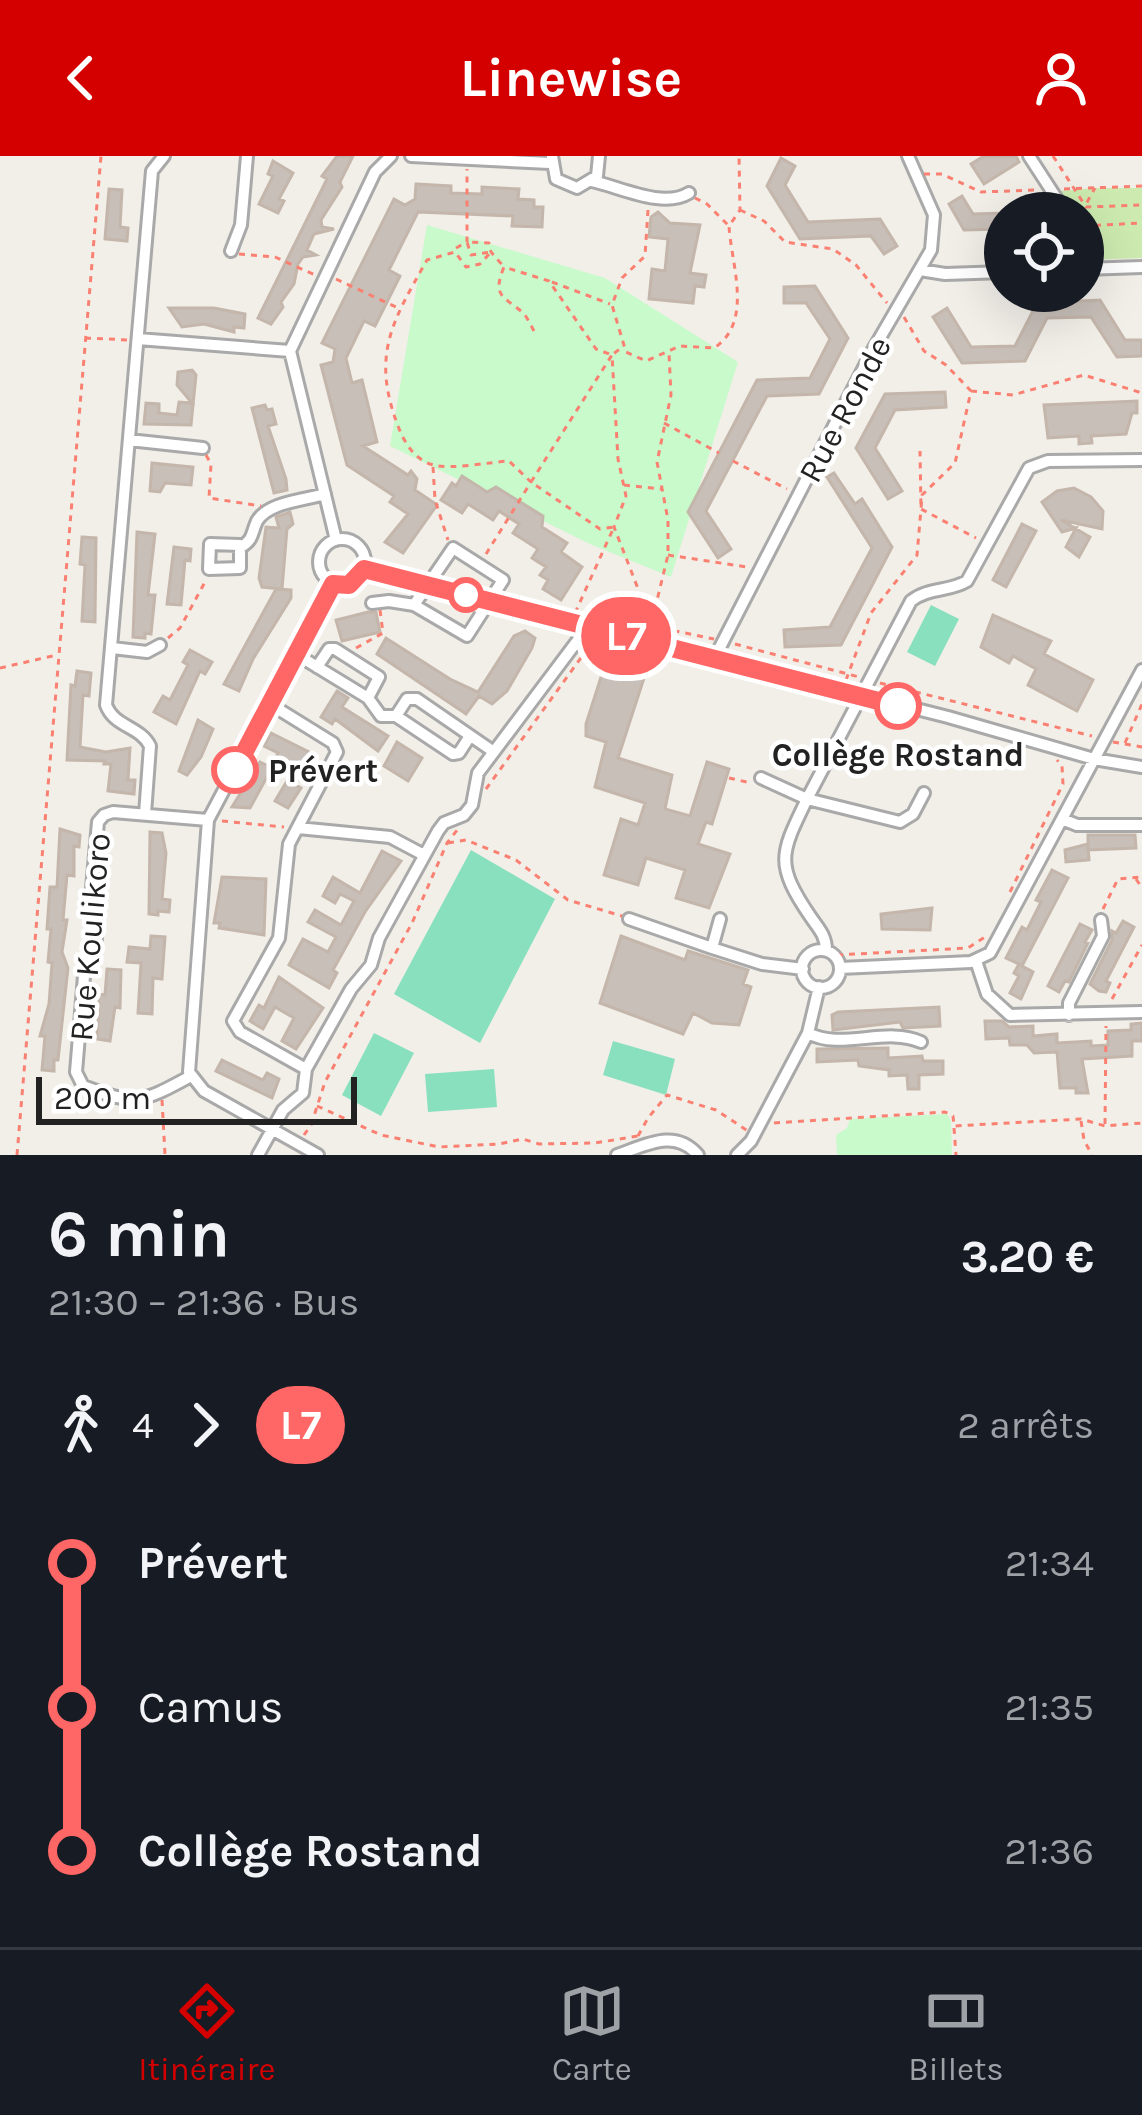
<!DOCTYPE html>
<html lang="fr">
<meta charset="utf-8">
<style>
:root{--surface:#171b24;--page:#20242c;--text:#f1f3f6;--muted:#9ea1a6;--line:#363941;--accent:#d40000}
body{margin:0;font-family:Karla,sans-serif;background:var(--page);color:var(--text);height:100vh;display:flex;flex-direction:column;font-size:45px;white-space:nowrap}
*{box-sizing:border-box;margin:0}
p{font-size:39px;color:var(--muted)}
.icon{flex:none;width:66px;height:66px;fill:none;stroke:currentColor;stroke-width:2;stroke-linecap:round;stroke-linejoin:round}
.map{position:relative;height:999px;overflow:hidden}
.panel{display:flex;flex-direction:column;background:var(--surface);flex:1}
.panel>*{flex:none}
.badge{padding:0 24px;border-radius:39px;font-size:42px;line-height:78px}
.fabs{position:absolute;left:984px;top:36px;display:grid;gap:24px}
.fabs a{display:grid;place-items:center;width:120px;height:120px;border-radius:50%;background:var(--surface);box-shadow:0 12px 48px #0002;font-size:60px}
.scale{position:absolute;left:36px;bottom:30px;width:321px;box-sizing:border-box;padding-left:12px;border:6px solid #222;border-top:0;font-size:33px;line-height:42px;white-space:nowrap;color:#222;-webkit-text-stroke:9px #fff;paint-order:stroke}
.map>.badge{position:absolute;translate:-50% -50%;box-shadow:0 0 0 6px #fff}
.legs{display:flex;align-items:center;gap:18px;height:132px;padding:0 48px;font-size:39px}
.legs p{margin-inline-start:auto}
.headline{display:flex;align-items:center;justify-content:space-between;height:204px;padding:0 48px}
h1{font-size:66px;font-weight:700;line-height:90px}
ul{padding:0 48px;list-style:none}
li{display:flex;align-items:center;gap:42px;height:144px;font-size:45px}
li i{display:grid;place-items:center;width:18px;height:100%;margin:0 15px;background:currentColor}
li i::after{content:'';width:30px;height:30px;margin:-15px;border:9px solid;border-radius:50%;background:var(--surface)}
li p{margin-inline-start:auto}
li:first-child i{background:linear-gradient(#0000 50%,currentColor 0)}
li:last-child i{background:linear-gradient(currentColor 50%,#0000 0)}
header{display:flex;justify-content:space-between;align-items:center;height:156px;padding:0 48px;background:var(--accent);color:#fff;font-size:54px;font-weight:700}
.menu{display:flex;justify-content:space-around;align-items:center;height:168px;border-top:3px solid var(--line);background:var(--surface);font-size:33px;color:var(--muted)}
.menu a{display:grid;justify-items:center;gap:6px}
.menu .selected{color:var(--accent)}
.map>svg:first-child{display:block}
</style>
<header><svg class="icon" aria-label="back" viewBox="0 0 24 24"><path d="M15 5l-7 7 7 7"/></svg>Linewise<svg class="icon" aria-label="person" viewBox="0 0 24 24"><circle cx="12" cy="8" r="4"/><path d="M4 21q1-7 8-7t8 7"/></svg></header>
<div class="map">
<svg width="1142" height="999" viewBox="0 0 1142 999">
<rect width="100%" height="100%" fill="#f2efe9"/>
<!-- grass -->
<path fill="#cdebb0" d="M1096,32H1142V102L1083,104V57H1048L1036,37Z"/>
<!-- park -->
<path fill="#c8facc" d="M427,69L605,122L738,206L671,421L590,388L390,290Z
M947,958L951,965L952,999H837L836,979L847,972L850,963Z"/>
<!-- pitch -->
<path fill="#88e0be" d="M931,449L959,463L935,510L907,496Z
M471,694L555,743L480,887L394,838Z
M374,877L414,897L381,960L342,939Z
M613,885L675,903L666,939L603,919Z
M494,913L497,951L428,956L425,918Z"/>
<!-- building -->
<path fill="#c7bfb8" stroke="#c4b6ab" stroke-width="3" d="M337,0H353L340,26L342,31L321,64L322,71L334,73L314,78L307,94L316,99L303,101L298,108L294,128L281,146L283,151L271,168L258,162L327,23L322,20Z
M984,0H1016L1019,6L984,28L971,8Z
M781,2L795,10L785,29L808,66L880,63L897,90L884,98L871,80L800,83L767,30Z
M273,5L293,17L279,43L284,45L278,57L259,48L273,20L268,18Z
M416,28L451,30V37L482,38V31L519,33L518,43L534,44V51H543L542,71L512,70L513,60L418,56L389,114L400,120L375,170L364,165L346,202L352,227L362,224L377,286L363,290L408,319L411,315L417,323L415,334L437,349L403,397L385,386L408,358L390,346L394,340L347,309L321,209L333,206L335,193L322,187L394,43L405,49L415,43Z
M109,33L122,34L120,71L128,72L127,85L105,83Z
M962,40L973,58L1005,57V73L964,74L949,48Z
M658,56L670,67L700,69L690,117L706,119L704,131L695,130L693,147L649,143L652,113L665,115L668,83L649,81L651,61Z
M815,130L848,182L819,238L767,240L706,355L731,393L718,402L688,356L757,224L810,222L830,183L806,147H784V131Z
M1100,144L1125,184H1142V200L1117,201L1091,161L1047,162L1025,205L962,207L933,161L947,152L971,191L1015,190L1037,147Z
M169,152H214L245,158L244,172L234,171V176L204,168L182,171Z
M192,214L196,219L191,269L144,268L146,247L159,248V257L177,259L179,246L192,247L177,229L178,216Z
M945,236L946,251L895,254L875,292L902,335L888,343L856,292L885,238Z
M1137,245V257H1132L1126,278L1091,280L1092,287L1079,288V280L1048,282L1044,249Z
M265,249L267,254L272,253L276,268L268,270L286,323L287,334L274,337L252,252Z
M152,307L193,311L191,329L165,327L160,336L150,335Z
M834,317L855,348L862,343L892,391L841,489L785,491L784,474L830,471L872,392L827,321Z
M462,320L487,336L496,331L543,360L542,371L567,387L561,396L582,411L561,444L543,433L548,424L540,419L546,411L532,402L538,393L513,377L519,368L499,355L493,364L468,348L462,357L441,344L452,327L456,330Z
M1074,332L1091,341L1103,355L1102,373L1061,364L1090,381L1079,401L1066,391L1076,372L1062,376L1042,346L1057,335Z
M290,356L293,368L287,373L282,433L262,431L259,422L266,371L279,372L276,361Z
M1022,368L1036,375L1006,431L993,424Z
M137,376L155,378L148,439H155L151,478L145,477V482L133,481Z
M82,381L96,382L95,466L82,465L85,409L80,408Z
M174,391L191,393L190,405L185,404L181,449L167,448Z
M276,433L291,434V442L253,503L239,535L224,528Z
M368,456H376L380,476L342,485L336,464Z
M993,459L1051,485L1044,498L1093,524L1077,555L1028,529L1036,513L1013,500L1009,507L981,491Z
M525,475L535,482L532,492L507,535L492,548L479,540L466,558L377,498L386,482L450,523L478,536L514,480Z
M190,494L212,506L205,518L200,515L176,568L154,556L163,540L170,544L188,509L183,506Z
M611,508L645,519L618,602L672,619L665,653L690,660L707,606L729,613L712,668L706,666L698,688L730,698L709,752L676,742L685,714L646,702L638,729L604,719L621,663L638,669L645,647L595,631L606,586L586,580V568L602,518L608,519Z
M77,515L91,517L89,540L83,539L80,591L106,596L130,592L128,624H135L134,638L108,635L111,608H104L105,605L67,604L71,529L75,530Z
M337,535L348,542L342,551L388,580L378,595L335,563L332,568L321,561Z
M198,564L213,573L201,601L187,619L179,615Z
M271,577L311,597L296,629L301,632L288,652L275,645L290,620L272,610L278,597L264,590Z
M397,586L422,602L408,625L384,610Z
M260,606L272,612L250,652L232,651Z
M60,673L80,679L79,691L74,690V720L67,719L63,764H67L62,796L68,812L58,904H54V915L42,914L45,880H40L49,848L52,807L48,806L51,773H47L50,731H57Z
M150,676L162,677L166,697L162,743L170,744L169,756L158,755V759L149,758Z
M1088,679H1135L1136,692L1088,694V689L1089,704L1066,706L1065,694L1088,688Z
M382,695L401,705L365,756L333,814L337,817L329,832L289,809L303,783L328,796L336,781L308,766L315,754L341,769L354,745L340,738L335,747L323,740L333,721L360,737Z
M1052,714L1068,722L1022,810L1033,816L1021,843L1010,837L1019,820L1014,817L1019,808L1006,802L1022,771L1027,774L1041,746L1036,744Z
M222,721L266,723L264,779L219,772L220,767H214Z
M932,752L930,774L882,773L881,758Z
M1123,765L1134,771L1106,825L1110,827L1106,836L1099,835L1090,828L1112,784V775L1116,777Z
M1080,768L1092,774L1085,786L1088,787L1069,826L1065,825L1059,836L1048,830Z
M151,780L165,781L162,823L153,822L152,858L138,857L141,807L127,806L129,791L150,793Z
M621,780L685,804L688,795L748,814L743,828L751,831L739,869L712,867L693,857L683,878L600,847Z
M107,813L121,814L120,852L115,851L110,885L97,883L99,838L105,839Z
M279,821L323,852L296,893L282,885L294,862L275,851L263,873L250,865L259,849L264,852Z
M939,851L940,870L903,872L900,866L833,874L832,859L838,856Z
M985,865H1002L1009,871L1033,870V880L1057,878V887L1091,885V890L1108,889V875L1131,874V868L1142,867V885H1132V900L1082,903L1088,937H1076V932H1060L1057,896L1034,897L1027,889H1010L1009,882L986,883Z
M888,892V902L922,900L923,905H943V918L919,919V933H908L907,919L889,920V914L859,910L858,904L817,906V893Z
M222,904L263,924L267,917L279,923L272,942L216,915Z"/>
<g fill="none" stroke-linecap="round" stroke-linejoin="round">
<defs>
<path id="minor" d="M411,0L550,7
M552,0L556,23L577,32L597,20L599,0
M1029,0L1066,57
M592,25C620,31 663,53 689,37
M1083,84L1095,103L1096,112
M231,95L241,69L247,0
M1083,113L1142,111
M920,114L945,118L1005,116
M138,183L290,195
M129,284L203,292
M319 406a23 23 0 1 1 46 0a23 23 0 1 1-46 0Z
M336,384L290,195L375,16L391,0
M210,388L240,389V412L209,413Z
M241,391C254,383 251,378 257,365C268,346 305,344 325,338
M453,392L503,424L467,480L414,449Z
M364,413L948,561L1094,603L1142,611
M372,447L389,445L414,449
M112,492L147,496L160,489
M296,498L368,542L381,560H396L453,598L459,597L470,580
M715,501L874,192L931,94L934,59L908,0
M317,511L329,493H335L379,521L368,542
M270,548L333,587L337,596L289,688L279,782L233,865L240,876L306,913
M396,560L407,543H417L494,596
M761,622L807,643L911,445C929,431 949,436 967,425L1029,312L1048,305L1142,304
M145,658L150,590C140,570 114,571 106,549L152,15L164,0
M1062,663L1077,669H1142
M298,672L390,681L424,699
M629,763L712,792
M720,763L712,792L762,808L803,813
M826,794C826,779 818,772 810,760C774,707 781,697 807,643L900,666L913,658L924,637
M802 813a19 19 0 1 1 38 0a19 19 0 1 1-38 0Z
M976,805L987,838L1010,859L1142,856
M840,812L971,806L990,797L1142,514
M1069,859V847L1103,780L1101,764
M808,877C841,895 886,870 921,886
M191,920C141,947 136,950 83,930L76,916L85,808L95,792L97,771L90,754L98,666L104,659L113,656L208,664
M258,999L283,954L303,937L306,913L351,833L371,809L379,782L438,675L444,667L464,659L472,649L478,617L587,472
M318,999L204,935L189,916L208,664L333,428
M617,999C646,989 675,972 698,999
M737,999L751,985L808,877L819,831"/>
</defs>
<!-- minor casing -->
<use href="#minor" stroke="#a9a9a9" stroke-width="16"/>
<!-- path -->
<path stroke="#fa8072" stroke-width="3" stroke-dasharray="6 6" stroke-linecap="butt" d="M1053,0L1086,51L1142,49
M924,18H942L981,36L1037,34
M1064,33L1142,30
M695,42L707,48L729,70
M648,54L645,100L622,122L612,149L626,196L646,205L680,190L714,192C754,166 731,108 729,70L740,54L739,0
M740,54L764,65L785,86L833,93L856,109L887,147
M1081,57L1095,32
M1083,70L1142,67
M456,92L467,86V13
M239,98L275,101L315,119
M336,123L398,152
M552,126L610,148
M904,161L924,195L946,209L971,235L955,307L922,339L921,353L920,295
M534,175C530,168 527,160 521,155C503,140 492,140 504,111L549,125L596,193L612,199L621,192
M85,182L129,184
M971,235L1013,239L1084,219L1142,237
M664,267L719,297
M206,299L211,308L209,342L261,350
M733,305L787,333
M433,311L435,344L448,384
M624,329L661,333
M486,398L531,326L509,305C490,306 451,314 434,309C415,305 404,286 398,270C371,199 392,166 427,104L455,96L466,111L480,108L491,96L471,99L467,86L489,87L491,96L504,111
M668,399L747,411
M575,457L614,371L600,373L531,326L612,199L618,303L626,340L614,371L651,466
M603,460L714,483
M652,465L668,399V364L657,306L671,239L669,197
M168,482L180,472L205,426
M735,488L859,521
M356,492L383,477L380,454
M0,512L57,499
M846,524L871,457L917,399L921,353L976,382
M880,527L1092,580
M1113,586L1142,591
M1125,587L1142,548
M729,622L751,627
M486,633L596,481
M222,665L284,671
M448,687L466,684L516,704L568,744L622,760
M1136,723L1142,732
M1010,736L1063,628L1062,610L1057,604
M1103,753L1118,723L1142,721
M837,799L968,792L985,781
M1112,843L1142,789
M162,944L165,999
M317,950L381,979L439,991L499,988L523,983L539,988L595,987L638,980
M1081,965L1084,984L1092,999
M774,967L945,956L953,960L954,970L1081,963L1105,970L1142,967
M1105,968L1106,870
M954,972L956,999
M304,979L311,969L325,926L412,767L447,687L458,673
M638,980L648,962L667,939L716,954L748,975
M17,999L101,0"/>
<!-- minor -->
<use href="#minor" stroke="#fff" stroke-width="10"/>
</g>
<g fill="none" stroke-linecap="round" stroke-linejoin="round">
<defs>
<path id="line-1" d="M235,614L333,428L349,429L364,413L898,550"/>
</defs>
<!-- line-1 casing -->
<use href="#line-1" stroke="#fff" stroke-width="27"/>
<!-- line-1 -->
<use href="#line-1" stroke="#f66" stroke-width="18"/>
</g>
<!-- markers -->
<g fill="#fff" stroke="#f66" stroke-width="6">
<circle cx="466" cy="439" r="15"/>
<circle cx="898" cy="550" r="21"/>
<circle cx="235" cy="614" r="21"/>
</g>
<g text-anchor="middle" stroke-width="9" stroke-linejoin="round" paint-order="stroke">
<!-- street labels -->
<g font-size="33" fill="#222" stroke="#fff">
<text transform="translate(844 253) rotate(-62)" y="12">Rue Ronde</text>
<text transform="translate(89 781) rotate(-85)" y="12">Rue Koulikoro</text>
</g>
<!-- stop labels -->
<g font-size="33" font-weight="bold" fill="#222" stroke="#fff">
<text x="898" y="610">Collège Rostand</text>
<text x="268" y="626" text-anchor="start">Prévert</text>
</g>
</g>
</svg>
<div class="fabs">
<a><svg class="icon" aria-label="locate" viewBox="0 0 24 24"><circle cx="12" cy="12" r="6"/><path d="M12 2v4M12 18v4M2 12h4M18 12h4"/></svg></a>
</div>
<div class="scale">200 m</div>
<b class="badge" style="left:626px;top:480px;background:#f66;color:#fff">L7</b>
</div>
<section class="panel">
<div class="headline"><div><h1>6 min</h1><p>21:30 – 21:36 · Bus</p></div><b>3.20 €</b></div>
<div class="legs"><svg class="icon" aria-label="walk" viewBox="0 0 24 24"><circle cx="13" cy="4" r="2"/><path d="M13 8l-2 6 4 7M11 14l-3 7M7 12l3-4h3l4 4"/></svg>4<svg class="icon" aria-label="forward" viewBox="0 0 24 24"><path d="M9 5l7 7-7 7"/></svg><b class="badge" style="background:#f66;color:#fff">L7</b><p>2 arrêts</p></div>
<ul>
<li><i style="color:#f66"></i><b>Prévert</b><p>21:34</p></li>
<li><i style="color:#f66"></i><span>Camus</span><p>21:35</p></li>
<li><i style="color:#f66"></i><b>Collège Rostand</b><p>21:36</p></li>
</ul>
</section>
<nav class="menu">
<a class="selected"><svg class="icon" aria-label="directions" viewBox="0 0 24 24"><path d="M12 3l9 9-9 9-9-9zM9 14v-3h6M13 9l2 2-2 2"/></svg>Itinéraire</a>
<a><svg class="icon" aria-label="map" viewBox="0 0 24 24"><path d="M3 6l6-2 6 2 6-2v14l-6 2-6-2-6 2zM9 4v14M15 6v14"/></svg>Carte</a>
<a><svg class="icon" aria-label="tickets" viewBox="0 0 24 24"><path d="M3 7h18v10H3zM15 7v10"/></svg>Billets</a>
</nav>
